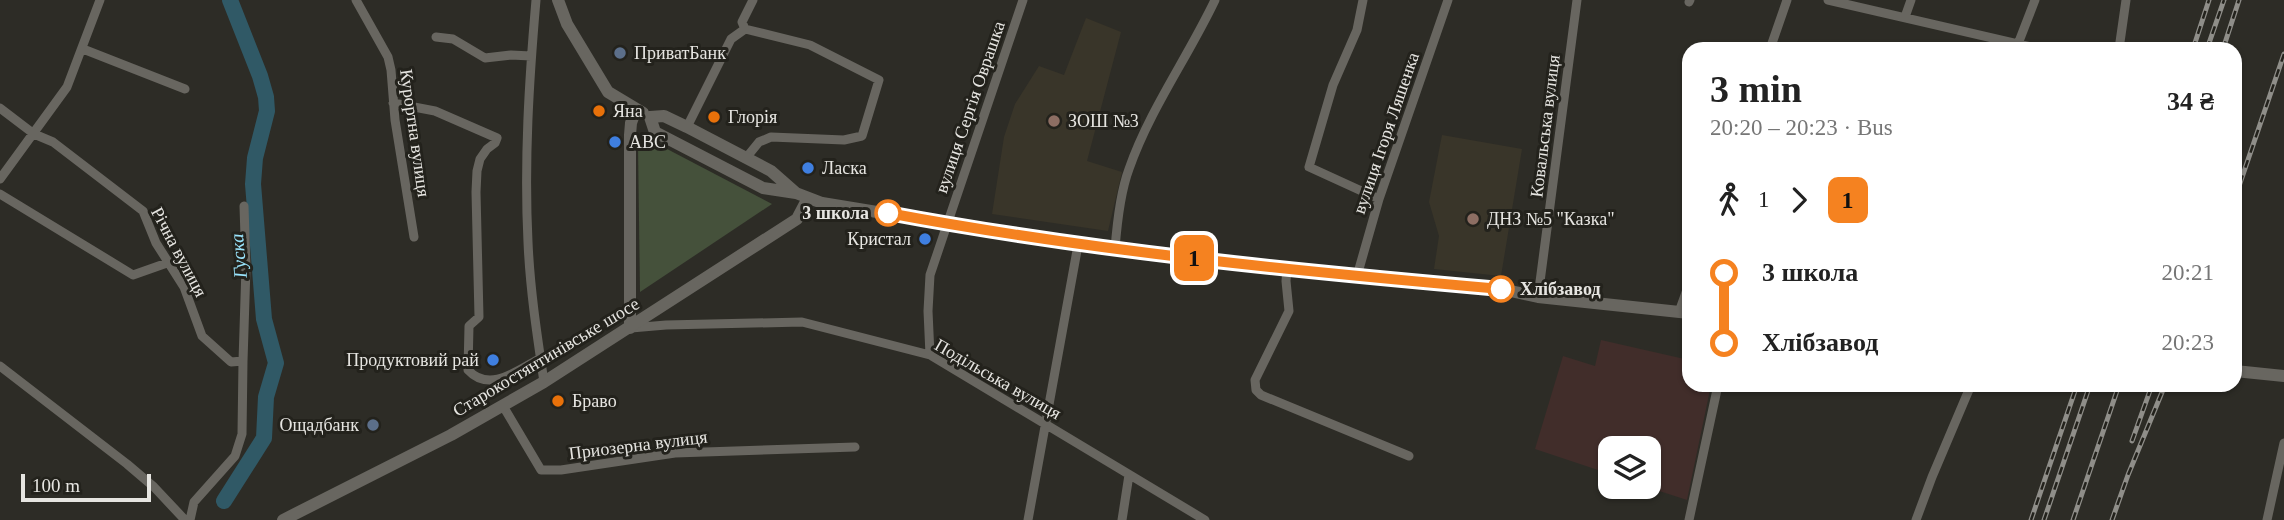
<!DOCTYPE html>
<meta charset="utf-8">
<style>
:root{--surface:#fff;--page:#f2f2f2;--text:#222;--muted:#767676}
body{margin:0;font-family:Georgia,serif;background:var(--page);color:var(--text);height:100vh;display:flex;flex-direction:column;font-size:26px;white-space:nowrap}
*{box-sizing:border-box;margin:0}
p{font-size:23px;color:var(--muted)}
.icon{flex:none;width:38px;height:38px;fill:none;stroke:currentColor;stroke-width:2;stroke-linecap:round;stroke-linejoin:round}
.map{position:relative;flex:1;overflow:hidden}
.drawer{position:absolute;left:1682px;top:42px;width:560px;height:350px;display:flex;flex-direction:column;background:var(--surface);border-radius:21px;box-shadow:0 2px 5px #0004}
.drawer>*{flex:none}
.badge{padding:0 14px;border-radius:10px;font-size:24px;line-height:46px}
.tools{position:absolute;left:1598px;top:436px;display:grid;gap:14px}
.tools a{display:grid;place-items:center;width:63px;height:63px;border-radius:14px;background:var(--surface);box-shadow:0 2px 5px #0004;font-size:35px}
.scale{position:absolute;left:21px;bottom:18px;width:130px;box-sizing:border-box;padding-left:7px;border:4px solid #e6e5e1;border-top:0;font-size:19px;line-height:24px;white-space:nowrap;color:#e6e5e1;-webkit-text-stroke:5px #23221c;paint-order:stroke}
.map>.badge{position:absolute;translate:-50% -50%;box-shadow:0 0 0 4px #fff}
.legs{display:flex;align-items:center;gap:10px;height:77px;padding:0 28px;font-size:23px}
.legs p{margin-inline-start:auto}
.head{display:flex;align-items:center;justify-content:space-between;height:119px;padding:0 28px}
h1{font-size:38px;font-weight:700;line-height:52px}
ul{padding:0 28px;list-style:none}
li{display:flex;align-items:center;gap:24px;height:70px;font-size:26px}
li i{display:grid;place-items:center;width:10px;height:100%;margin:0 9px;background:currentColor}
li i::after{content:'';width:18px;height:18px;margin:-9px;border:5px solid;border-radius:50%;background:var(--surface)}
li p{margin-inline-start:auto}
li:first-child i{background:linear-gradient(#0000 50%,currentColor 0)}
li:last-child i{background:linear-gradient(currentColor 50%,#0000 0)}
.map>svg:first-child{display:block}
</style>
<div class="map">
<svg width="2284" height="520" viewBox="0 0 2284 520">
<rect width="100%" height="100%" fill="#2d2c26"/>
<!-- built -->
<path fill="#393529" d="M1086,18L1121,32L1087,161L1122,172L1108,231L992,214L1004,137L1015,104L1039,66L1064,75Z
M1442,135L1522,149L1501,276L1434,269L1439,236L1429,202Z"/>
<!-- industrial -->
<path fill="#412d2a" d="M1601,340L1689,360V385H1711L1687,500L1647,487L1648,486V448H1610V474L1535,449L1563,356L1595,366Z"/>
<!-- green -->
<path fill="#45513b" d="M648,139L772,204L640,292L638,145Z"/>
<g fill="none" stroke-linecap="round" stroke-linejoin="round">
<!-- river -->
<path stroke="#305966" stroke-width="16" d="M224,501L264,438L266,397L276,363L264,319L253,184L255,158L267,111L266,97L260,76L230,0"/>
<!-- minor -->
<path stroke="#686660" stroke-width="9" d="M356,0L388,57L391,70L395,120L414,237
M536,0C529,81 524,161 528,242C530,289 537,335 544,382
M1363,0L1357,30L1333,85L1309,167L1379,199
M1828,0L2040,49
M1689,2L1690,0
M1905,17L1911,0
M745,29L742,22L753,0
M436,37L453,39L485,58L511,55L531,56
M2018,44L2035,0
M83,49L185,89
M1770,49L1787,0
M2119,49L2126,0
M393,103L435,111L497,138L495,143L487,149L480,159L477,171L476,192L479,317L469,326L468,370C490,394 519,369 541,358
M0,108L34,134L53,142L143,211L156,243L184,287L202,336L231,362L243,361L242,434L235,456L194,502L190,520
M687,127L731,39L745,29L810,45L879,80L862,136L844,140L771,137L759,142L746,158
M0,179L67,87L100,0
M0,194L133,275L167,263
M1115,249C1117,223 1120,193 1129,169C1150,109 1188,57 1215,0
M1287,268L1286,281L1289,311L1255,380L1256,390L1261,395L1409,456
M1357,276L1379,199L1448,0
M1538,297L1577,0
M1679,312L1689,284
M631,328L666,325L802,322L930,355L1205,520
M930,355L928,311L930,275L1023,0
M243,361L246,267L244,206
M0,366L127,464L154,487L185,520
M503,406L541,470H561L675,453L855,447
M1028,520L1078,245
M1122,520L1129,475
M1689,520L1718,385
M1916,520L1932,477L1971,385
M2267,520L2284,443"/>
<!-- secondary -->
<path stroke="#686660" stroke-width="12" d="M558,0L567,24L608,92L643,113
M650,117L655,132L763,188L796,193L822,203L1078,245L1357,276L1506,290L1538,297L1689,313
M650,117L664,116L687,127L771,171L796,193
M630,328V135L631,123L636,109
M2235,371L2284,376
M283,520L451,435L544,382L797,219L808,198"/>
<defs>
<path id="rail" d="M2193,49L2209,0
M2207,49L2224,0
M2223,49L2239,0
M2235,84L2236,79
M2235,198L2284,54
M2132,441L2152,385
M2031,520L2077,385
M2044,520L2090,385
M2073,520L2119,385
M2112,520L2128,475L2165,385"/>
</defs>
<!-- rail casing -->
<use href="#rail" stroke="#8f8e89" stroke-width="5"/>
<!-- rail -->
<use href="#rail" stroke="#23221c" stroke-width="2.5" stroke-dasharray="8" stroke-linecap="butt"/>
</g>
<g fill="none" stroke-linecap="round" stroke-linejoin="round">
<defs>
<path id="line-1" d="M888,213C1091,251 1296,271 1501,289"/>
</defs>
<!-- line-1 casing -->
<use href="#line-1" stroke="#fff" stroke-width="16"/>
<!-- line-1 -->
<use href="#line-1" stroke="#f58220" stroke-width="10"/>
</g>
<!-- markers -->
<g fill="#5c6f8a" stroke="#23221c" stroke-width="2.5">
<circle cx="620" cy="53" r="7"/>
<circle cx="373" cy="425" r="7"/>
</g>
<g fill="#e8710a" stroke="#23221c" stroke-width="2.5">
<circle cx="599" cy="111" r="7"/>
<circle cx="714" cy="117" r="7"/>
<circle cx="558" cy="401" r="7"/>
</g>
<g fill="#8d6e63" stroke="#23221c" stroke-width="2.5">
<circle cx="1054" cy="121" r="7"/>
<circle cx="1473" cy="219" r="7"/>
</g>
<g fill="#3f7fe0" stroke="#23221c" stroke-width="2.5">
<circle cx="615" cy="142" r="7"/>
<circle cx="808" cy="168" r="7"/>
<circle cx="925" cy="239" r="7"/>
<circle cx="493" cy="360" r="7"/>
</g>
<g fill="#fff" stroke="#f58220" stroke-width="3.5">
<circle cx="888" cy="213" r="12"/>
<circle cx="1501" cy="289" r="12"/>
</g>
<g text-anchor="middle" stroke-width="6" stroke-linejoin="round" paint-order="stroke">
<!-- poi labels -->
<g font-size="18" fill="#e6e5e1" stroke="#23221c" text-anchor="start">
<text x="634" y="59">ПриватБанк</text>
<text x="613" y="117">Яна</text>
<text x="728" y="123">Глорія</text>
<text x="1068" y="127">ЗОШ №3</text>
<text x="629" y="148">АВС</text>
<text x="822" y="174">Ласка</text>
<text x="1487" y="225">ДНЗ №5 "Казка"</text>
<text x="911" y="245" text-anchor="end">Кристал</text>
<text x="479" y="366" text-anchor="end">Продуктовий рай</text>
<text x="572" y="407">Браво</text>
<text x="359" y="431" text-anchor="end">Ощадбанк</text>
</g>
<!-- street labels -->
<g font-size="18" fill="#e6e5e1" stroke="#23221c">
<text transform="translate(970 107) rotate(-71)" y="6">вулиця Сергія Оврашка</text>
<text transform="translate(1545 126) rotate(-83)" y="6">Ковальська вулиця</text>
<text transform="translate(415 133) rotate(82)" y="6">Курортна вулиця</text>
<text transform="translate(1386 133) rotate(-71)" y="6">вулиця Ігоря Ляшенка</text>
<text transform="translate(179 252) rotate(62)" y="6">Річна вулиця</text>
<text transform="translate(546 357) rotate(-31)" y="6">Старокостянтинівське шосе</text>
<text transform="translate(998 379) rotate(30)" y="6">Подільська вулиця</text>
<text transform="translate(638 445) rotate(-7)" y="6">Приозерна вулиця</text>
</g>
<!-- stop labels -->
<g font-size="18" font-weight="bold" fill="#e6e5e1" stroke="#23221c" text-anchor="end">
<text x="869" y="219">3 школа</text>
<text x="1520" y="295" text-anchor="start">Хлібзавод</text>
</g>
<!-- water labels -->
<g font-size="19" font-style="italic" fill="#99e3fb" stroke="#23221c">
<text transform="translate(238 256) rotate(-95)" y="7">Гуска</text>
</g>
</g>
</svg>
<div class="tools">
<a><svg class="icon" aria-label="layers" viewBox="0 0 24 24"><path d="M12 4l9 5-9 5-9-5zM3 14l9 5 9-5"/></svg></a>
</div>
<div class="scale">100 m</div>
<b class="badge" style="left:1194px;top:258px;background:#f58220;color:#111">1</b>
<section class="drawer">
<div class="head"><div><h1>3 min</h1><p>20:20 – 20:23 · Bus</p></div><b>34 ₴</b></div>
<div class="legs"><svg class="icon" aria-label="walk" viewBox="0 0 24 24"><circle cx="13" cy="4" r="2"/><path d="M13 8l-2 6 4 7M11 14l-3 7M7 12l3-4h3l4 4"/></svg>1<svg class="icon" aria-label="forward" viewBox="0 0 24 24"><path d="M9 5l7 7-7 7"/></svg><b class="badge" style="background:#f58220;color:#111">1</b></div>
<ul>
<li><i style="color:#f58220"></i><b>3 школа</b><p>20:21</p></li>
<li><i style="color:#f58220"></i><b>Хлібзавод</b><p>20:23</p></li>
</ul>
</section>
</div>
